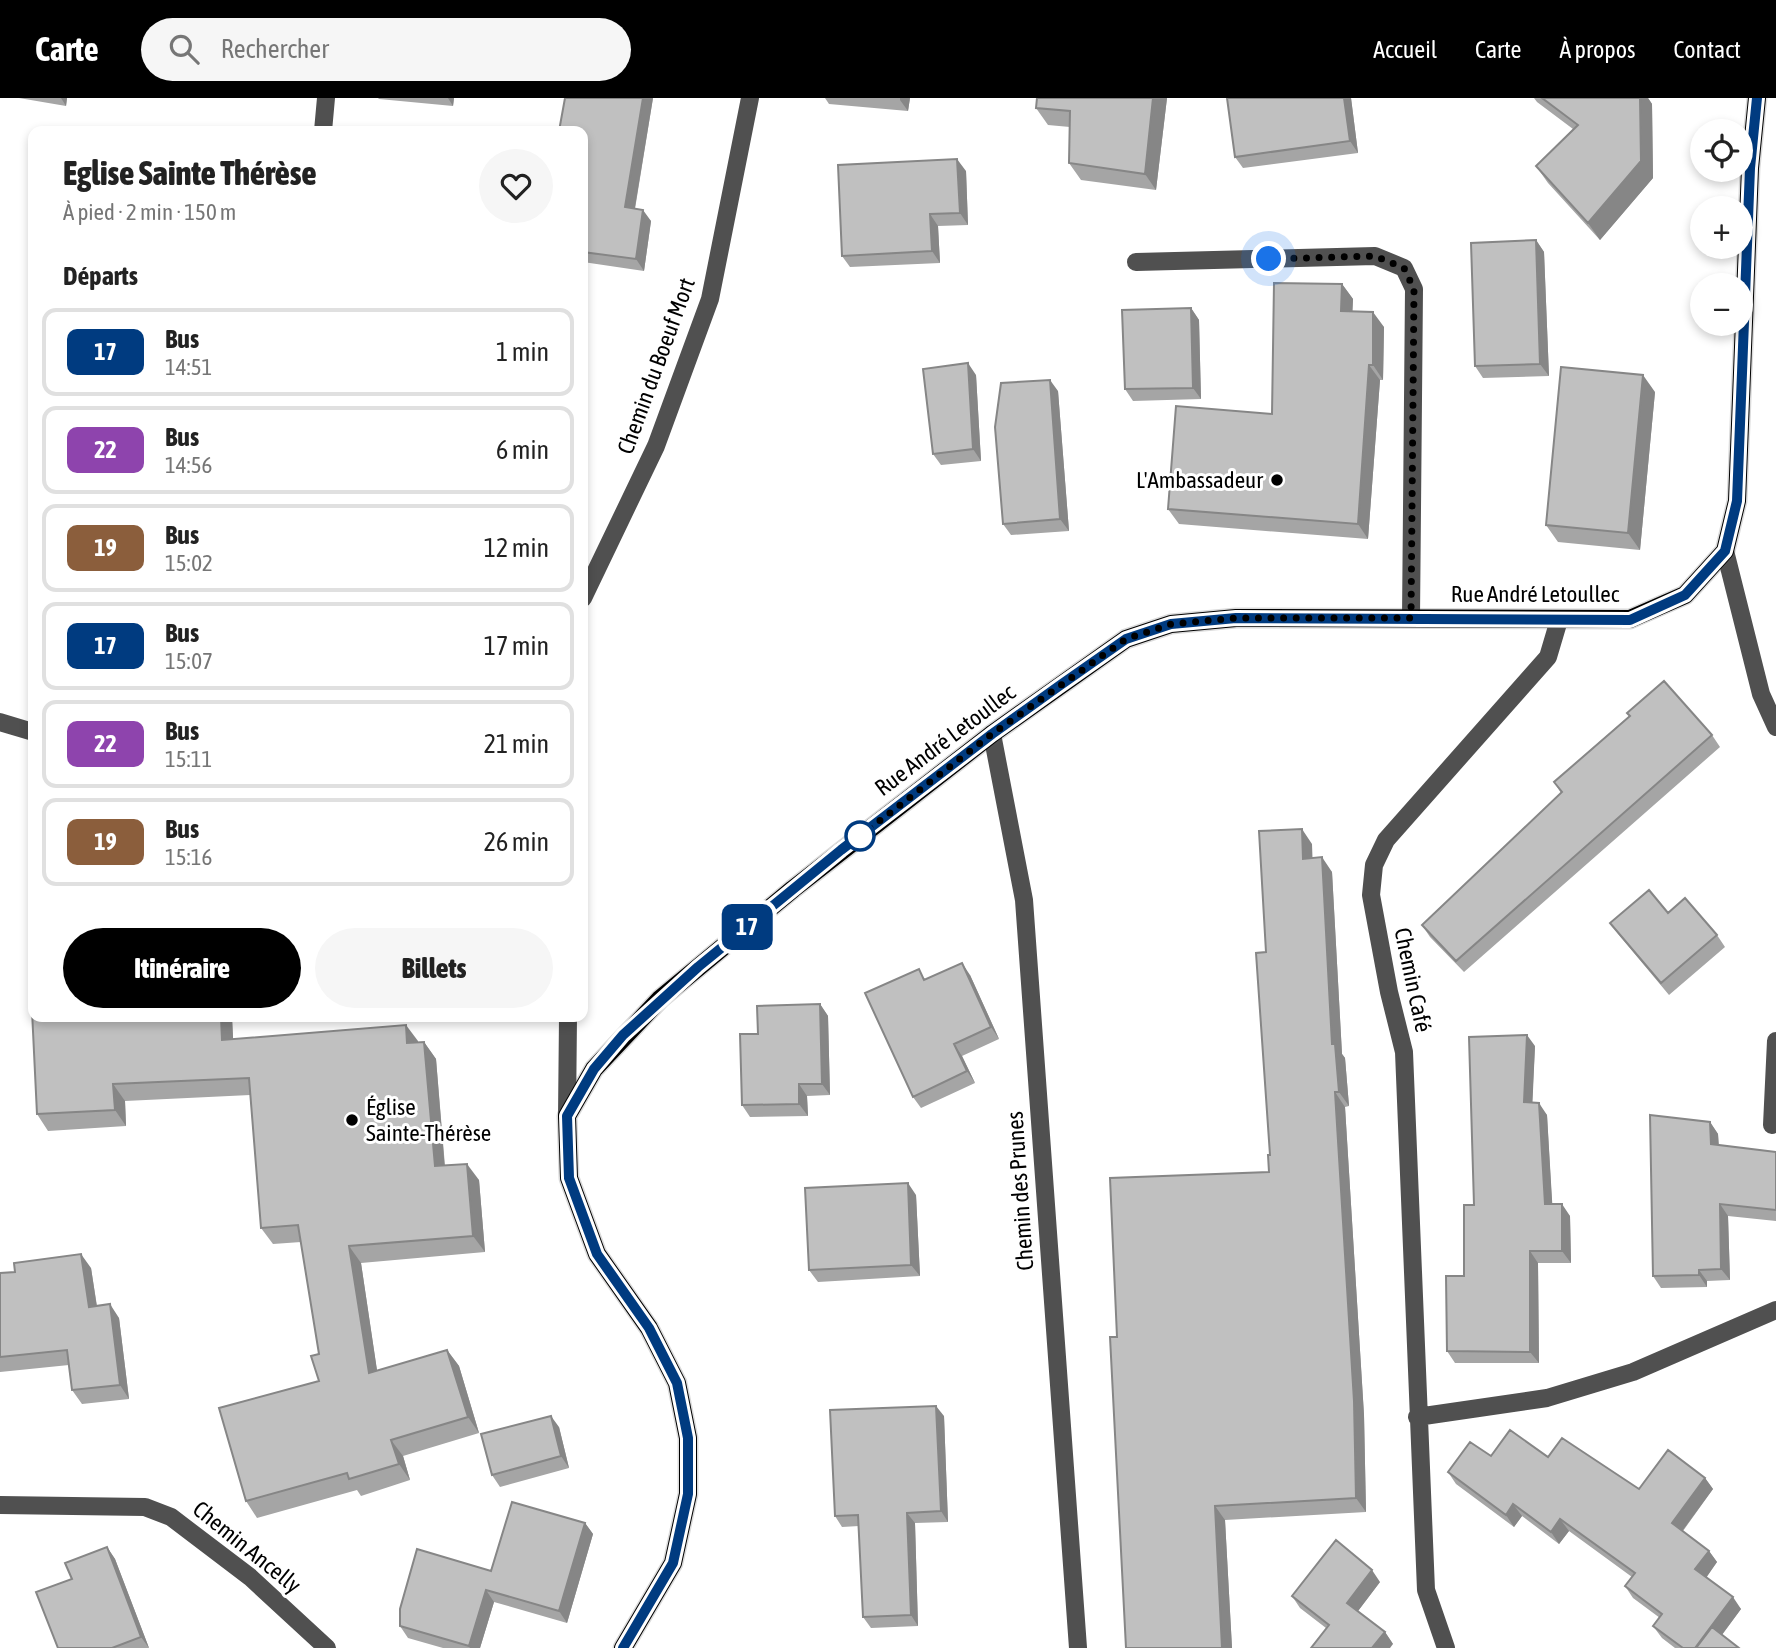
<!DOCTYPE html>
<html lang="fr">
<meta charset="utf-8">
<style>
:root{--surface:#fff;--page:#f6f6f6;--text:#222;--muted:#767676;--line:#e0e0e0;--accent:#000}
body{margin:0;font-family:"Asap Condensed",sans-serif;background:var(--page);color:var(--text);height:100vh;display:flex;flex-direction:column;font-size:26px;white-space:nowrap}
*{box-sizing:border-box;margin:0}
p{font-size:23px;color:var(--muted)}
.icon{flex:none;width:38px;height:38px;fill:none;stroke:currentColor;stroke-width:2;stroke-linecap:round;stroke-linejoin:round}
.map{position:relative;flex:1;overflow:hidden}
.drawer{position:absolute;left:28px;top:28px;width:560px;height:896px;display:flex;flex-direction:column;background:var(--surface);border-radius:14px;box-shadow:0 4px 10px #0003}
.drawer>*{flex:none}
.badge{padding:0 14px;border-radius:10px;font-size:24px;line-height:46px}
.fabs{position:absolute;left:1690px;top:21px;display:grid;gap:14px}
.fabs a{display:grid;place-items:center;width:63px;height:63px;border-radius:50%;background:var(--surface);box-shadow:0 4px 10px #0003;font-size:35px}
.you{position:absolute;width:35px;height:35px;margin:-18px;border:5px solid #fff;border-radius:50%;background:#1a73e8;box-shadow:0 0 0 10px #1a73e833}
.map>.badge{position:absolute;translate:-50% -50%;box-shadow:0 0 0 4px #fff}
h2{padding:0 35px;font-size:26px;line-height:63px}
.round{display:grid;place-items:center;flex:none;width:74px;height:74px;border-radius:37px;background:var(--page)}
.head{display:flex;align-items:center;justify-content:space-between;height:119px;padding:0 35px}
h1{font-size:33px;font-weight:800;line-height:52px}
.action{display:flex;gap:14px;margin-top:auto;padding:14px 35px}
.action a{flex:1;height:80px;border-radius:42px;background:var(--accent);color:#fff;font-size:28px;font-weight:800;line-height:80px;text-align:center}
.action a+a{background:var(--page);color:var(--text)}
ul{padding:0;list-style:none}
li{display:flex;align-items:center;gap:21px;height:88px;margin:0 14px 10px;padding:0 21px;border:4px solid var(--line);border-radius:14px}
li div{flex:1}
li b{display:block;font-size:26px}
li em{font-style:normal}
li .badge{min-width:77px;font-weight:700;text-align:center}
header{display:flex;align-items:center;gap:42px;box-sizing:border-box;height:98px;padding:0 35px;background:var(--accent);color:#fff}
header strong{font-size:33px}
nav{display:flex;gap:38px;margin-inline-start:auto;font-size:24px}
.search{width:490px;height:63px;background:var(--page);display:flex;align-items:center;gap:18px;box-sizing:border-box;padding:0 24px;border-radius:38px;color:var(--muted);font-size:26px}
.map>svg:first-child{display:block}
</style>
<header>
<strong>Carte</strong>
<div class="search"><svg class="icon" aria-label="search" viewBox="0 0 24 24"><circle cx="10" cy="10" r="6"/><path d="M15 15l6 6"/></svg>Rechercher</div>
<nav><a>Accueil</a><a>Carte</a><a>À propos</a><a>Contact</a></nav>
</header>
<div class="map">
<svg width="1776" height="1550" viewBox="0 0 1776 1550">
<rect width="100%" height="100%" fill="#fff"/>
<g fill="none" stroke-linecap="round" stroke-linejoin="round">
<defs>
<path id="major" d="M623,1550L673,1465L688,1396V1340L677,1285L649,1230L597,1156L569,1080L567,1018L594,971L660,901L793,791L992,636L1126,541L1171,526L1236,520L1630,521L1685,497L1725,453L1737,403L1750,70L1757,0"/>
</defs>
<!-- major casing -->
<use href="#major" stroke="#dbdbdb" stroke-width="21"/>
<!-- minor -->
<path stroke="#505050" stroke-width="18" d="M323,33L326,0
M1136,164L1375,158L1404,170L1414,191L1411,520
M1725,453L1761,596L1776,629
M583,500L656,348L710,201L750,0
M0,624L33,634
M992,636L1024,802L1078,1550
M567,1018L568,919
M1772,1027L1776,943
M1417,1319L1547,1300L1633,1274L1776,1212
M0,1407L145,1409L171,1419L250,1479L327,1550
M1446,1550L1426,1492L1404,954L1389,894L1371,797L1374,767L1386,742L1548,559L1559,522"/>
<!-- major -->
<use href="#major" stroke="#000" stroke-width="18"/>
</g>
<!-- wall -->
<path fill="#a5a5a5" d="M19,0H67L66,8Z
M378,0H454L453,8L379,1Z
M653,0L635,111L651,123L644,173L583,164V33Z
M825,0H910L908,13L829,6Z
M1167,0L1156,92L1081,82L1069,65L1070,29L1048,27L1036,10Z
M1351,0L1358,55L1243,70L1235,59Z
M1534,0H1648L1652,6L1653,80L1600,142L1548,85L1536,68L1573,31L1537,4Z
M966,73L968,127L938,128L940,165L850,169L842,158Z
M1536,142L1544,154L1549,278L1483,280L1475,268Z
M1342,186L1353,201L1352,213L1384,229L1383,282H1380L1368,441L1179,426L1168,411L1272,316Z
M1191,210L1199,222L1201,301L1133,303L1125,291Z
M976,277L981,363L941,367L933,356Z
M1058,293L1069,433L1011,437L1003,426Z
M1655,294L1640,452L1558,444L1546,427Z
M1629,618L1712,637L1720,649L1464,874L1430,839L1422,827L1561,695L1554,684Z
M1312,746V760L1332,774L1342,956L1345,960L1349,1008L1345,1009L1364,1317L1366,1414L1225,1422L1232,1550H1126L1117,1239L1269,1074L1270,1057L1266,854Z
M1668,815L1717,837L1725,849L1669,897L1619,837L1610,825Z
M970,877L999,941L962,958L975,985L921,1010L913,999L926,881Z
M820,906L828,918L830,997L807,998L808,1018L750,1019L742,1007L758,936Z
M33,919H232L233,941L418,943V945L424,944L436,961L445,1068L479,1082L485,1154L361,1165L377,1273L447,1252L459,1268L479,1335L403,1358L410,1382L361,1398L357,1392L257,1420L246,1403L319,1283V1256L301,1144L273,1146L261,1130L250,997L125,1003L126,1028L48,1033L37,1016Z
M1535,948L1532,1005L1547,1017L1552,1106L1570,1118L1571,1165H1538L1539,1265H1455L1447,1253L1464,1178L1474,1107Z
M1710,1024L1718,1036L1719,1047L1776,1054V1123L1728,1118L1730,1182L1707,1183V1189L1661,1190L1653,1178Z
M916,1097L920,1178L818,1184L809,1172Z
M91,1170L97,1208L119,1220L129,1301L82,1306L72,1292L69,1267L0,1274V1175Z
M944,1318L948,1424L915,1425L918,1528L871,1530L863,1519L859,1428L842,1429L835,1418Z
M559,1329L569,1370L500,1389L492,1377Z
M1491,1358L1548,1359L1639,1391L1705,1380L1713,1391L1683,1433L1709,1453L1717,1464L1706,1479L1741,1511L1722,1537L1739,1550H1675L1662,1540L1653,1528L1660,1520L1633,1500L1625,1488L1632,1479L1569,1433L1559,1446L1522,1418L1514,1429L1456,1386L1448,1374Z
M585,1425L593,1436L567,1525L494,1504L480,1550H443L408,1540L400,1528L491,1473Z
M107,1449L115,1461L149,1550H58L72,1481Z
M1380,1484L1358,1513L1385,1534L1393,1546L1326,1530L1300,1510L1292,1498Z"/>
<!-- shaded-wall -->
<path fill="#868686" d="M61,0H67L66,8Z
M448,0H454L453,8Z
M643,0H653L633,121L625,109Z
M900,0H910L908,13L900,2Z
M1153,0H1167L1156,92L1145,76Z
M1344,0H1351L1358,55L1350,43Z
M1640,0H1648L1652,6L1653,80L1600,142L1588,125Z
M957,61L966,73L968,127L960,115Z
M643,112L651,123L644,173L636,161Z
M930,116L938,128L940,165L932,153Z
M1536,142L1544,154L1549,278L1540,266Z
M1342,186L1353,201L1352,228L1341,213Z
M1191,210L1199,222L1201,301L1193,290Z
M1373,214L1384,229L1383,282L1373,267Z
M968,265L976,277L981,363L973,351Z
M1369,267L1380,282L1368,441L1358,426Z
M1643,277L1655,294L1640,452L1628,435Z
M1050,282L1058,293L1069,433L1060,421Z
M1302,731L1312,746L1313,775L1303,761Z
M1322,759L1332,774L1342,956L1345,960L1349,1008L1339,994L1332,946Z
M962,865L970,877L999,941L991,929Z
M820,906L828,918L830,997L822,986Z
M221,919H232L234,959L222,942Z
M406,927L418,943L419,962L407,945Z
M1527,937L1535,948L1532,1015L1524,1004Z
M424,944L436,961L446,1085L435,1068Z
M954,946L962,958L975,985L967,973Z
M113,986L125,1003L126,1028L115,1012Z
M799,986L807,998L808,1018L799,1006Z
M1335,994L1345,1009L1364,1317L1366,1414L1356,1400Z
M1539,1005L1547,1017L1553,1118L1545,1106Z
M1710,1024L1718,1036L1719,1058L1711,1046Z
M467,1066L479,1082L485,1154L473,1138Z
M908,1085L916,1097L920,1178L911,1167Z
M1562,1106L1570,1118L1571,1165L1562,1153Z
M1720,1106L1728,1118L1730,1182L1721,1171Z
M349,1148L361,1165L380,1292L369,1275Z
M1530,1153L1538,1165L1539,1265L1530,1254Z
M81,1156L91,1170L99,1223L89,1209Z
M1699,1172L1707,1183V1189L1699,1177Z
M110,1206L119,1220L129,1301L120,1287Z
M447,1252L459,1268L479,1335L468,1319Z
M936,1308L944,1318L948,1424L941,1413Z
M551,1318L559,1329L569,1370L561,1358Z
M391,1342L403,1358L410,1382L399,1366Z
M1705,1380L1713,1391L1680,1436L1672,1425Z
M1513,1406L1522,1418L1514,1429L1506,1417Z
M1215,1408L1225,1422L1232,1550H1222Z
M907,1415L915,1425L918,1528L911,1517Z
M1560,1421L1569,1433L1559,1446L1551,1434Z
M585,1425L593,1436L567,1525L559,1513Z
M107,1449L115,1461L149,1550L141,1539Z
M1709,1453L1717,1464L1704,1483L1695,1471Z
M1372,1472L1380,1484L1355,1517L1347,1505Z
M486,1492L494,1504L480,1550H470L469,1548Z
M1733,1499L1741,1511L1712,1550H1695Z
M1385,1534L1393,1546L1390,1550H1372Z"/>
<!-- building -->
<path fill="#c0c0c0" stroke="#868686" stroke-width="2" d="M565,0H643L625,109L643,112L636,161L583,154V33H559Z
M1037,0H1153L1145,76L1069,65L1070,13L1036,10Z
M1227,0H1344L1350,43L1235,59Z
M1542,0H1640L1641,63L1588,125L1536,68L1578,27Z
M957,61L960,115L930,116L932,153L842,158L838,67Z
M1536,142L1540,266L1475,268L1471,145Z
M1274,185L1342,186L1341,213L1373,214V267H1369L1358,426L1168,411L1176,308L1272,316Z
M1191,210L1193,290L1125,291L1122,212Z
M968,265L973,351L933,356L923,271Z
M1561,269L1643,277L1628,435L1546,427Z
M1050,282L1060,421L1003,426L995,329L1001,285Z
M1664,583L1712,637L1456,863L1422,827L1562,694L1554,684L1630,618L1627,615Z
M1302,731L1303,761L1322,759L1332,946H1335L1339,994H1335L1354,1303L1356,1400L1215,1408L1222,1550H1126L1110,1239H1117L1110,1080L1269,1074L1268,1057H1270L1256,855L1266,854L1259,733Z
M1649,792L1668,815L1685,800L1717,837L1661,885L1610,825Z
M962,865L991,929L954,946L967,973L913,999L865,895L919,871L924,882Z
M31,892H33V919H221L222,942L406,927L407,945L424,944L435,1068L467,1066L473,1138L349,1148L369,1275L447,1252L468,1319L391,1342L399,1366L349,1381L347,1375L246,1403L219,1310L319,1283L311,1258L319,1256L298,1127L261,1130L249,980L113,986L115,1012L37,1016Z
M820,906L822,986H799V1006L742,1007L740,936H758L757,908Z
M1527,937L1524,1004L1539,1005L1545,1106H1562V1153H1530V1254L1447,1253L1446,1178H1464V1107H1474L1469,939Z
M1650,1017L1710,1024L1711,1046L1776,1054V1112L1720,1106L1721,1171L1699,1172V1177L1653,1178Z
M908,1085L911,1167L809,1172L805,1090Z
M81,1156L89,1209L110,1206L120,1287L72,1292L67,1252L0,1259V1175L15,1174L14,1165Z
M936,1308L941,1413L907,1415L911,1517L863,1519L858,1417L835,1418L830,1312Z
M551,1318L561,1358L492,1377L481,1336Z
M1510,1332L1548,1359L1562,1340L1639,1391L1668,1352L1705,1380L1672,1425L1709,1453L1695,1471L1733,1499L1695,1550H1683L1653,1528L1662,1516L1625,1488L1635,1475L1560,1421L1551,1434L1513,1406L1506,1417L1448,1374L1470,1344L1491,1358Z
M512,1404L585,1425L559,1513L486,1492L469,1548L400,1528V1511L417,1451L491,1473Z
M1336,1442L1372,1472L1347,1505L1385,1534L1372,1550H1311L1329,1527L1292,1498Z
M107,1449L141,1539L112,1550H58L36,1494L72,1481L65,1465Z
M1712,1529L1739,1550H1696Z"/>
<g fill="none" stroke-linecap="round" stroke-linejoin="round">
<defs>
<path id="line" d="M623,1550L673,1465L688,1396V1340L677,1285L649,1230L597,1156L569,1080L567,1018L594,971L623,937L698,869L841,752L992,636L1059,588L1126,541L1171,526L1236,520L1630,522L1685,497L1725,453L1737,403L1750,70L1757,0"/>
</defs>
<!-- line casing -->
<use href="#line" stroke="#fff" stroke-width="16"/>
<!-- line -->
<use href="#line" stroke="#003b80" stroke-width="10"/>
<!-- walk -->
<path stroke="#000" stroke-width="7" stroke-dasharray="0 12.6" d="M860,738L992,636L1126,541L1171,526L1236,520H1411L1414,191L1404,170L1375,158L1269,161"/>
</g>
<!-- markers -->
<g fill="#000" stroke="#fff" stroke-width="2.5">
<circle cx="1277" cy="382" r="7"/>
<circle cx="352" cy="1022" r="7"/>
</g>
<circle fill="#fff" stroke="#003b80" stroke-width="3.5" cx="860" cy="738" r="14"/>
<g text-anchor="middle" stroke-width="6" stroke-linejoin="round" paint-order="stroke">
<!-- street labels -->
<g font-size="23" fill="#000" stroke="#fff">
<text transform="translate(656 268) rotate(-70)" y="8">Chemin du Boeuf Mort</text>
<text x="1535" y="504">Rue André Letoullec</text>
<text transform="translate(945 642) rotate(-37)" y="8">Rue André Letoullec</text>
<text transform="translate(1413 882) rotate(78)" y="8">Chemin Café</text>
<text transform="translate(1020 1093) rotate(-94)" y="8">Chemin des Prunes</text>
<text transform="translate(247 1449) rotate(39)" y="8">Chemin Ancelly</text>
</g>
<!-- poi labels -->
<g font-size="23" fill="#000" stroke="#fff" text-anchor="end">
<text x="1263" y="390">L'Ambassadeur</text>
<text x="366" y="1017" text-anchor="start">Église<tspan x="366" dy="26">Sainte-Thérèse</tspan></text>
</g>
</g>
</svg>
<div class="fabs">
<a><svg class="icon" aria-label="locate" viewBox="0 0 24 24"><circle cx="12" cy="12" r="6"/><path d="M12 2v4M12 18v4M2 12h4M18 12h4"/></svg></a>
<a>+</a>
<a>−</a>
</div>
<div class="you" style="left:1269px;top:161px"></div>
<b class="badge" style="left:747px;top:829px;background:#003b80;color:#fff">17</b>
<section class="drawer">
<div class="head"><div><h1>Eglise Sainte Thérèse</h1><p>À pied · 2 min · 150 m</p></div><a class="round"><svg class="icon" aria-label="heart" viewBox="0 0 24 24"><path d="M12 20l-8-8c-3-5 5-10 8-4 3-6 11-1 8 4z"/></svg></a></div>
<h2>Départs</h2>
<ul>
<li><span class="badge" style="background:#003b80;color:#fff">17</span><div><b>Bus</b><p>14:51</p></div><em>1 min</em></li>
<li><span class="badge" style="background:#8e44ad;color:#fff">22</span><div><b>Bus</b><p>14:56</p></div><em>6 min</em></li>
<li><span class="badge" style="background:#8b5e3c;color:#fff">19</span><div><b>Bus</b><p>15:02</p></div><em>12 min</em></li>
<li><span class="badge" style="background:#003b80;color:#fff">17</span><div><b>Bus</b><p>15:07</p></div><em>17 min</em></li>
<li><span class="badge" style="background:#8e44ad;color:#fff">22</span><div><b>Bus</b><p>15:11</p></div><em>21 min</em></li>
<li><span class="badge" style="background:#8b5e3c;color:#fff">19</span><div><b>Bus</b><p>15:16</p></div><em>26 min</em></li>
</ul>
<div class="action"><a>Itinéraire</a><a>Billets</a></div>
</section>
</div>
